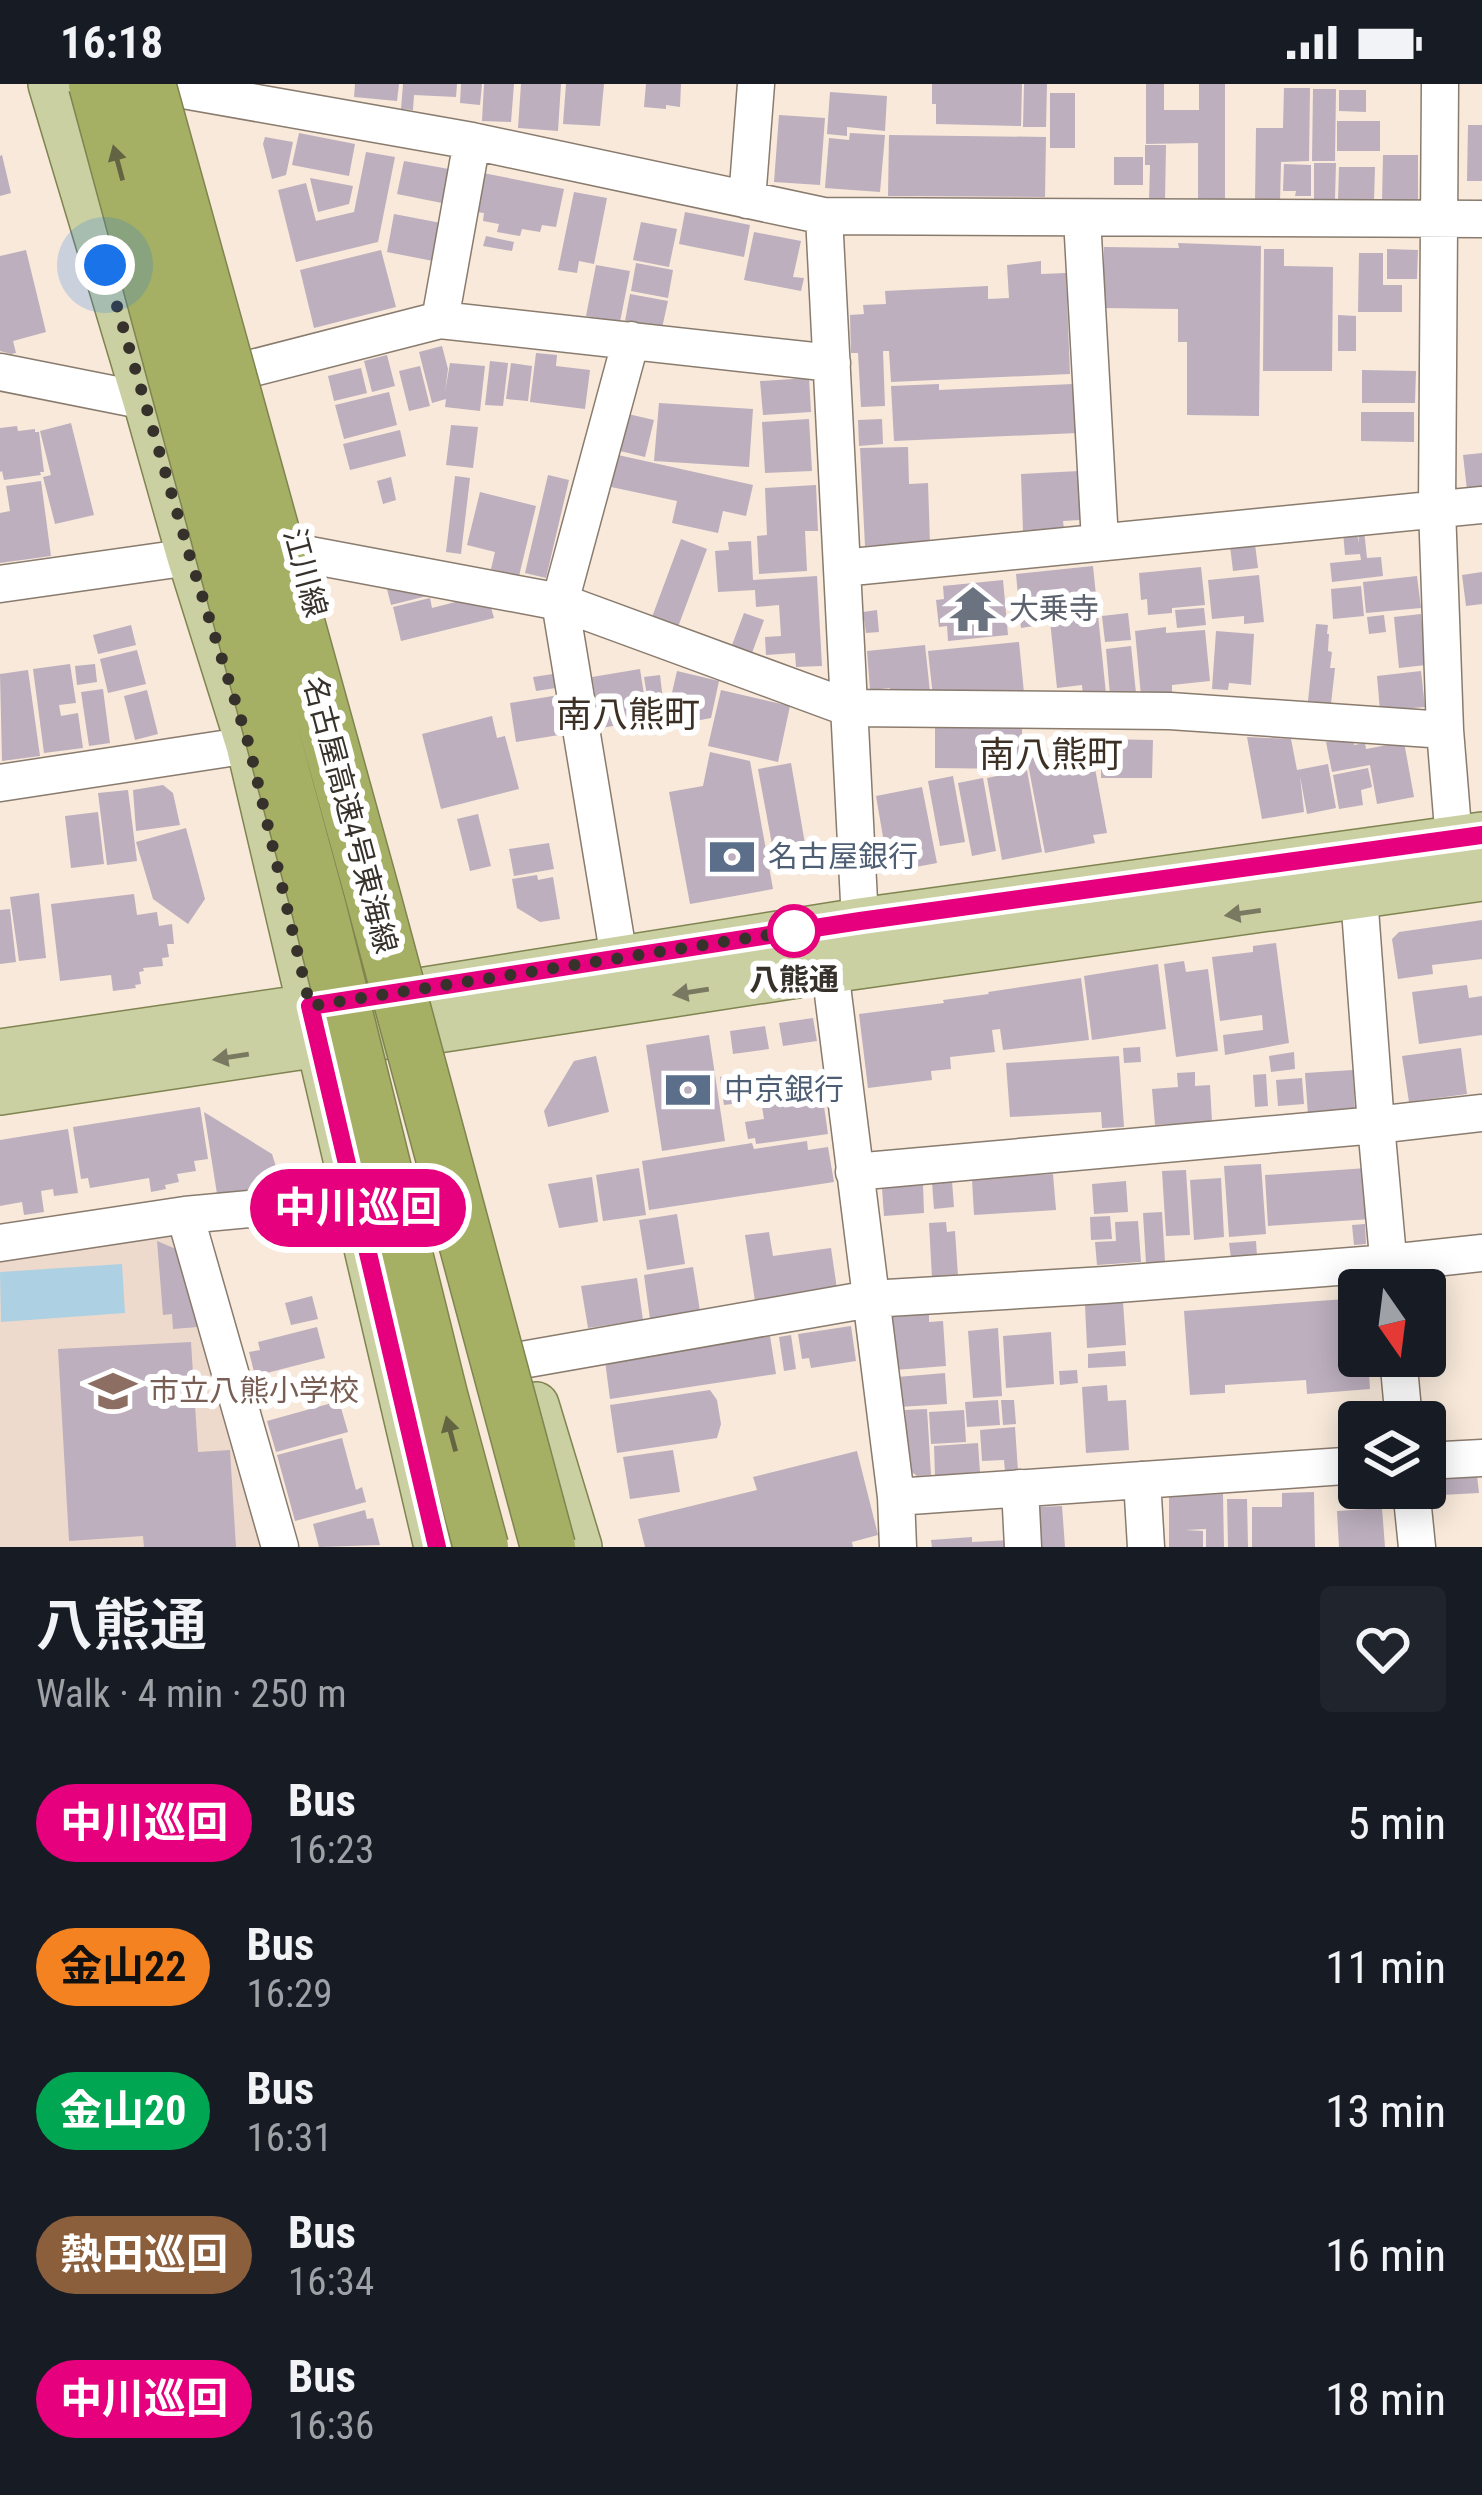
<!DOCTYPE html>
<meta charset="utf-8">
<style>
:root{--surface:#171b24;--page:#20242c;--text:#f1f3f6;--muted:#9ea1a6}
body{margin:0;font-family:"Roboto Condensed","Noto Sans JP",sans-serif;background:var(--page);color:var(--text);height:100vh;display:flex;flex-direction:column;font-size:45px;white-space:nowrap}
*{box-sizing:border-box;margin:0}
p{font-size:39px;color:var(--muted)}
.icon{flex:none;width:66px;height:66px;fill:none;stroke:currentColor;stroke-width:2;stroke-linecap:round;stroke-linejoin:round}
.map{position:relative;height:1463px;overflow:hidden}
.sheet{display:flex;flex-direction:column;background:var(--surface);flex:1}
.sheet>*{flex:none}
.badge{padding:0 24px;border-radius:39px;font-size:42px;line-height:78px}
.needle{width:78px;rotate:166deg}
.buttons{position:absolute;left:1338px;top:1185px;display:grid;gap:24px}
.buttons a{display:grid;place-items:center;width:108px;height:108px;border-radius:12px;background:var(--surface);box-shadow:0 6px 30px #0003;font-size:60px}
.you{position:absolute;width:60px;height:60px;margin:-30px;border:9px solid #fff;border-radius:50%;background:#1a73e8;box-shadow:0 0 0 18px #1a73e833}
.map>.badge{position:absolute;translate:-50% -50%;box-shadow:0 0 0 6px #fff}
.round{display:grid;place-items:center;flex:none;width:126px;height:126px;border-radius:12px;background:var(--page)}
.head{display:flex;align-items:center;justify-content:space-between;height:204px;padding:0 36px}
h1{font-size:57px;font-weight:600;line-height:90px}
ul{padding:0;list-style:none}
li{display:flex;align-items:center;gap:36px;height:144px;padding:0 36px}
li div{flex:1}
li b{display:block;font-size:45px}
li em{font-style:normal}
li .badge{min-width:132px;font-weight:700;text-align:center}
.status{display:flex;justify-content:space-between;align-items:center;height:84px;padding:0 60px;background:var(--surface);direction:ltr}
.status svg{height:33px;fill:currentColor}
.map>svg:first-child{display:block}
</style>
<div class="status"><b>16:18</b><svg viewBox="0 0 49 12"><path d="M0 12V9h3v3zM5 12V6h3v6zM10 12V3h3v9zM15 12V0h3v12zM26 1h20v11H26zM47 4h2v5h-2z"/></svg></div>
<div class="map">
<svg width="1482" height="1463" viewBox="0 0 1482 1463">
<rect width="100%" height="100%" fill="#f8e9da"/>
<!-- education -->
<path fill="#eedacc" d="M163,1148L178,1154L272,1463H0V1172Z"/>
<!-- water -->
<path fill="#add1e2" d="M122,1180L125,1229L1,1238L0,1188Z"/>
<!-- building -->
<path fill="#bdafbe" d="M355,0H399L397,17L354,13Z
M403,0H457L456,13L414,11L413,26L401,25Z
M461,0H482L480,21L460,19Z
M484,0H514L511,38L482,37Z
M521,0H561L558,47L518,44Z
M566,0H604L600,42L563,40Z
M646,0H681L680,23L666,21V25L644,23Z
M932,0H1022L1021,42L936,40V20H932Z
M1024,0H1047L1046,43H1023Z
M1146,0H1164V26H1199V0H1225V118H1198V59L1146,60Z
M1284,4H1310L1309,77L1281,78L1280,118H1255L1256,44H1283Z
M1313,5H1336L1335,77H1312Z
M1339,6H1366V28L1339,27Z
M830,8L887,12L885,47L847,43V52L827,50Z
M1050,9H1075V64H1050Z
M779,31L825,34L820,101L774,98Z
M1337,37H1380V67H1337Z
M1468,41H1482V97H1467Z
M299,49L355,60L349,92L292,81Z
M850,49L885,51L880,108L825,104L829,54L849,56Z
M889,51L1046,53L1045,113L888,112Z
M265,53L293,58L286,91L272,95L263,60Z
M1145,61H1166L1165,117H1149L1150,81H1145Z
M366,68L395,73L378,158L296,178L278,106L306,99L316,137L354,128Z
M2,71L11,109L0,112V72Z
M1383,71H1418V119L1382,118Z
M1114,73H1143V101H1114Z
M404,77L449,85L442,119L397,110Z
M1314,79H1336L1335,115H1314Z
M1284,80L1311,81V112H1295L1296,107H1283Z
M1339,83H1375L1374,117H1338Z
M483,89L564,105L556,143L542,141L540,148L522,145L520,152L497,148L499,140L483,137L484,129L476,128Z
M310,94L353,102L349,120L318,128Z
M574,108L607,114L594,180L579,177L577,189L558,186Z
M685,128L750,141L744,173L679,160Z
M394,130L441,139L433,177L387,168Z
M641,138L677,145L669,183L633,176Z
M754,148L801,157L793,193L804,194L801,207L744,196Z
M486,152L514,158L512,167L483,162Z
M1178,159L1261,162L1259,332L1187,331V258H1178V225L1104,224V163L1179,164Z
M1264,165H1284V182L1333,183L1332,287H1263Z
M1387,165L1418,166L1417,195H1387Z
M26,166L46,248L13,257L16,269L11,270L0,267V172Z
M381,166L396,223L314,244L300,186Z
M1359,169H1383V201H1402V228H1358Z
M1041,177V190L1066,189L1070,290L891,298L889,267H883L885,322L861,323L858,269H851L850,231L864,230L863,221L886,220L885,207L988,202V215L1009,214L1007,181Z
M636,179L673,186L668,214L631,207Z
M596,181L630,187L620,238L586,232Z
M630,210L668,217L662,244L625,237Z
M1338,231L1356,232V267H1338Z
M442,262L448,285L445,308L450,279L485,282L480,327L445,323L446,315L432,319L419,268Z
M536,269L557,271L556,282L590,286L585,325L530,318Z
M387,271L395,302L372,308L364,277Z
M490,277L508,279L503,322L485,321Z
M511,279L532,282L528,317L506,315Z
M420,282L430,322L409,327L399,287Z
M361,284L367,309L334,317L328,292Z
M1362,286L1416,287L1415,319H1362Z
M809,294L811,328L763,331L760,297Z
M939,300V306L1074,300L1077,349L894,357L891,302Z
M389,308L397,341L344,355L335,321Z
M659,319L753,325L749,383L654,377Z
M1361,328H1414V358L1361,357Z
M628,330L654,336L645,373L620,367Z
M809,335L812,387L765,389L762,338Z
M882,335L883,360L859,362L858,336Z
M71,339L94,431L55,440L43,393L51,391L40,347Z
M451,341L478,343L473,384L446,381Z
M17,342L18,347L35,345V348H39L44,388H40L41,391L4,396L2,387L0,388V344Z
M400,346L406,372L350,386L343,360Z
M908,363L909,400L928,399L930,459L865,462L860,364Z
M1482,369V405L1467,406L1463,371Z
M618,371L753,401L746,432L723,427L718,449L672,439L677,417L611,403Z
M1079,387L1080,436L1063,437L1064,445L1023,447L1021,390Z
M548,391L569,396L546,494L525,489Z
M455,392L470,394L461,470L446,468Z
M391,393L396,416L383,420L377,397Z
M41,397L51,472L0,479V429L10,427L6,402Z
M816,401L818,447H805L807,487L759,490L757,452L767,451L765,404Z
M480,408L536,422L519,492L491,485L495,468L467,461Z
M1356,446L1359,459L1358,446H1364L1367,474L1381,473L1383,492L1332,498L1330,479L1361,476L1360,470L1345,471L1343,448Z
M681,455L707,465L678,543L652,533Z
M751,457L753,496L817,492L822,582L796,583L795,569L766,571L765,553L781,552L779,521L756,523L755,506L718,508L715,467L729,466L728,458Z
M1255,460L1258,484L1233,487L1230,462Z
M1093,482L1106,610L1083,612L1082,601L1057,604L1049,527L1031,529L1033,542L1021,544L1016,490Z
M1201,483L1205,521L1172,524V529L1148,531L1147,515L1141,516L1139,489Z
M1482,488V520L1466,522L1462,491Z
M1259,491L1264,538L1244,540V532L1212,535L1208,496Z
M1417,492L1421,524L1366,529L1363,498Z
M1003,496L1008,551L948,557L947,542L939,543L936,516L944,515L943,502Z
M386,501L426,506L427,512L391,521Z
M1361,502L1364,532L1333,535L1331,505Z
M430,514L432,524L467,515L490,520L494,534L401,557L393,523Z
M1204,524L1206,541L1177,544L1175,526Z
M877,526L879,548L866,549L863,528Z
M744,529L764,536L752,569L732,561Z
M1128,529L1131,556L1105,558L1102,532Z
M1421,530L1426,581L1399,584L1394,533Z
M1384,531L1386,548L1369,550L1367,533Z
M1316,540L1328,541L1327,550H1329L1328,567L1332,568L1330,584H1335L1331,620L1308,617Z
M131,541L136,561L98,570L93,551Z
M1166,543V549L1205,546L1210,597L1172,601V608L1141,612L1135,547Z
M1216,547L1254,550L1251,601L1229,599L1228,606L1212,605Z
M1019,558L1024,609L933,613L928,567Z
M925,561L930,608L891,612L890,604L870,606L867,567Z
M1131,562L1136,609L1110,611L1106,565Z
M137,566L146,600L108,609L100,575Z
M70,580L76,619L59,621L61,632L78,629L83,664L44,669L33,585Z
M95,580L97,598L77,601L75,582Z
M640,585L648,636L601,644L592,593Z
M28,586L40,672L2,677L0,590Z
M677,587L719,597L711,634L664,643Z
M1421,587L1425,623L1380,627L1377,592Z
M553,590L556,604L536,607L533,593Z
M660,591L663,616L648,618L644,593Z
M103,605L110,659L89,662L81,608Z
M147,606L158,650L135,656L124,612Z
M721,606L790,622L778,678L708,662Z
M559,611L565,650L516,658L510,619Z
M492,632L497,654L505,652L519,705L441,725L422,650Z
M935,640L1022,641V685L935,684Z
M1247,653L1291,655L1297,686L1328,680L1336,724L1307,730L1300,692L1304,728L1262,735Z
M1353,653L1354,661L1365,659L1366,665L1404,658L1414,713L1377,720L1370,681L1332,688L1326,658Z
M1101,655L1153,656L1152,694H1101Z
M1091,663L1107,749L1093,751L1095,759L1045,769L1027,675Z
M710,668L750,677L773,805L690,820L669,708L703,702Z
M791,679L808,777L776,782L758,685Z
M1368,684L1372,703L1361,706L1363,721L1339,725L1333,691Z
M1027,686L1042,768L1002,776L987,694Z
M953,692L965,758L940,762L928,697Z
M983,694L996,767L972,772L958,699Z
M163,701L173,709L180,741L136,747L133,706Z
M922,703L937,779L889,788L876,712Z
M128,706L137,777L107,781L98,709Z
M98,728L104,780L71,784L65,732Z
M478,730L491,782L470,787L457,735Z
M186,744L205,815L188,840L153,815L136,758Z
M549,759L554,785L514,792L509,765Z
M537,791L538,796L553,793L560,835L540,838L517,824L512,795Z
M39,809L46,874L19,877L10,813Z
M134,810L137,831L157,828L159,842L172,840L174,860H167L169,873L162,874L163,882L143,884L144,887L139,888L141,900L135,901L136,904L113,907L111,891L60,897L51,820Z
M10,825L16,878L0,880V826Z
M1482,836V875L1432,881L1433,890L1398,895L1392,855L1399,848Z
M1276,859L1289,959L1225,971L1223,951L1263,946L1262,931L1220,937L1212,873L1253,868V862Z
M1184,877L1186,888L1208,885L1218,967L1176,973L1164,880Z
M1158,880L1166,945L1092,956L1084,892Z
M1081,894L1089,956L1003,966L1000,945L992,946L995,968L950,973L951,985L931,987L932,996L868,1004L859,930L944,919L943,916L989,910L988,908Z
M1467,901L1469,914L1482,912V951L1419,960L1412,908Z
M813,934L817,957L783,962L779,939Z
M765,942L769,965L733,970L730,947Z
M709,951L725,1057L662,1067L646,961Z
M1140,963L1141,978L1124,979L1123,964Z
M1461,964L1467,1010L1409,1018L1402,972Z
M1294,968L1295,985L1271,988L1269,972Z
M596,972L609,1028L548,1043L544,1027L574,977Z
M1119,972L1124,1043L1102,1044L1101,1028L1010,1033L1006,979Z
M1353,986L1355,1028L1308,1031L1305,989Z
M1195,988V1002L1210,1001L1212,1038L1155,1041L1152,1005L1178,1003L1177,989Z
M1266,990L1268,1022L1255,1023L1253,991Z
M728,992L732,1020L724,1021L720,993Z
M1302,994L1304,1020L1278,1022L1276,996Z
M821,1001L828,1050L756,1060L755,1054L748,1055L745,1038L764,1035L760,1010Z
M200,1023L208,1075L194,1077L196,1087L177,1090L179,1098L165,1101L166,1105L151,1108L149,1094L90,1104L88,1094L81,1095L73,1043Z
M204,1028L272,1070L283,1105L218,1116Z
M68,1045L78,1109L54,1112L53,1105L41,1107L44,1128L24,1131L22,1118L0,1122V1056Z
M807,1057L808,1066L828,1063L834,1098L649,1126L642,1077L752,1059L754,1065Z
M1261,1080L1266,1150L1229,1153L1224,1082Z
M639,1084L646,1131L603,1137L596,1091Z
M1367,1084L1371,1135L1268,1142L1265,1091Z
M1186,1086L1190,1151L1166,1152L1162,1087Z
M1053,1090L1056,1126L974,1131L972,1095Z
M592,1093L598,1138L559,1144L548,1100Z
M1221,1094L1224,1153L1194,1156L1190,1096Z
M952,1097L954,1123L934,1125L932,1098Z
M1126,1097L1128,1128L1094,1130L1092,1100Z
M923,1101L924,1129L884,1132L882,1104Z
M1162,1128L1165,1178L1146,1179L1143,1129Z
M677,1130L685,1180L647,1186L639,1136Z
M1110,1132L1112,1155L1091,1156L1090,1133Z
M1138,1137L1141,1178L1097,1181L1095,1158L1116,1157L1115,1138Z
M946,1138L947,1148L955,1147L958,1192L932,1194L929,1139Z
M1365,1140L1366,1160L1354,1161L1352,1141Z
M769,1148L773,1172L831,1164L837,1205L755,1217L745,1151Z
M157,1157L176,1165L197,1229L198,1243L173,1245L172,1230L163,1231Z
M1256,1157L1257,1172L1231,1174L1229,1159Z
M693,1183L700,1227L650,1235L644,1191Z
M637,1194L643,1236L588,1244L581,1202Z
M312,1212L318,1235L291,1241L285,1219Z
M1359,1214V1272H1368L1370,1305L1307,1310L1306,1296L1225,1301V1309L1190,1311L1184,1227Z
M1123,1218L1126,1261L1087,1264L1085,1221Z
M929,1230V1238L943,1237L946,1282L895,1286L892,1233Z
M851,1242L856,1277L811,1284L809,1274L802,1275L798,1250Z
M317,1243L325,1274L255,1292L249,1268L260,1266L258,1258Z
M998,1244L1002,1312L973,1314L968,1247Z
M1051,1248L1054,1300L1006,1304L1003,1252Z
M791,1251L796,1285L784,1287L779,1253Z
M770,1252L776,1290L610,1315L605,1277Z
M191,1258L198,1368L230,1366L236,1463H144L143,1452L69,1457L58,1265Z
M1125,1267L1126,1282L1088,1284V1270Z
M1077,1286L1078,1299L1060,1301L1059,1287Z
M945,1289L947,1320L899,1323L897,1293Z
M1107,1301L1108,1317L1126,1316L1129,1366L1086,1369L1082,1303Z
M710,1306L717,1316L721,1340L717,1354L617,1369L610,1321Z
M998,1316L1000,1341L967,1343L965,1318Z
M1001,1316H1014L1016,1340L1003,1341Z
M339,1317L348,1348L276,1368L267,1337Z
M927,1325L931,1391L917,1392L909,1386L905,1326Z
M964,1326L966,1358L931,1360L929,1328Z
M1015,1343L1018,1387L1005,1388L1004,1376L982,1377L980,1346Z
M342,1354L356,1406L362,1403L366,1418L295,1437L277,1371Z
M978,1359L980,1388L935,1392L934,1362Z
M673,1366L680,1408L630,1415L623,1373Z
M857,1367L878,1451L852,1458L853,1463H645L638,1435L757,1406L753,1393Z
M1477,1391L1479,1409L1441,1411L1440,1401L1446,1393Z
M1314,1408L1315,1463H1252V1423H1282V1409Z
M1223,1410L1224,1463H1206V1445L1185,1446L1203,1447V1463H1169V1412Z
M1227,1415H1247L1248,1463H1228Z
M1062,1422L1065,1463H1039L1036,1423Z
M1382,1424L1385,1463H1339L1337,1427Z
M365,1426L367,1435L373,1434L380,1461L319,1463L313,1440Z
M972,1453V1458L1011,1456L1012,1463H932L931,1456Z"/>
<g fill="none" stroke-linecap="round" stroke-linejoin="round">
<defs>
<path id="minor" d="M1440,0L1437,424L1445,646L1456,782
M172,4L472,57L824,132L1482,135
M747,116L756,0
M824,132L860,837
M1082,134L1100,457
M440,236L472,57
M249,285L440,236L832,279
M0,288L146,317
M299,469L560,518L849,624L1170,627L1445,646
M842,484L1482,421
M0,500L190,473
M0,699L249,661
M1357,785L1376,1041L1391,1206
M619,874L560,518L631,256
M830,886L896,1413L898,1463
M854,1088L1376,1041L1482,1029
M185,1131L280,1463
M0,1159L185,1131L356,1115
M1398,1272L1404,1338
M522,1276L870,1215L1105,1201L1389,1179L1482,1169
M1425,1377L1482,1374
M1142,1396L1146,1463
M1020,1404L1023,1463
M1411,1404L1417,1463
M896,1413L1359,1381"/>
<path id="major" d="M51,0L146,317L190,473L249,661L437,1463
M0,968L419,907L860,837L1482,751
M0,1008L319,960L431,947L830,886L1482,794
M536,1321L579,1463"/>
</defs>
<!-- minor casing -->
<use href="#minor" stroke="#897b6e" stroke-width="39"/>
<!-- major casing -->
<use href="#major" stroke="#7f8450" stroke-width="48"/>
<!-- minor -->
<use href="#minor" stroke="#fff" stroke-width="36"/>
<!-- major -->
<use href="#major" stroke="#cad0a2" stroke-width="45"/>
<defs>
<path id="highway-bridge" d="M96,0L319,824L440,1311L481,1463
M148,0L372,809L548,1463"/>
</defs>
<!-- highway-bridge casing -->
<use href="#highway-bridge" stroke="#7f8450" stroke-width="57" stroke-linecap="butt"/>
<!-- highway-bridge -->
<use href="#highway-bridge" stroke="#a6b064" stroke-width="54"/>
</g>
<!-- one-way arrows -->
<defs><path id="oneway-solid" d="M-6-.8H1V-3.2L6.5 0L1 3.2V.8H-6Z" transform="scale(3)"/></defs>
<g fill="#636442">
<use href="#oneway-solid" transform="translate(118 79) rotate(-105)"/>
<use href="#oneway-solid" transform="translate(451 1350) rotate(-105)"/>
</g>
<g fill="#797961">
<use href="#oneway-solid" transform="translate(1243 829) rotate(172)"/>
<use href="#oneway-solid" transform="translate(691 908) rotate(171)"/>
<use href="#oneway-solid" transform="translate(231 973) rotate(171)"/>
</g>
<g fill="none" stroke-linecap="round" stroke-linejoin="round">
<defs>
<path id="line" d="M437,1463L310,922L860,837L1482,751"/>
</defs>
<!-- line casing -->
<use href="#line" stroke="#fff" stroke-width="27"/>
<!-- line -->
<use href="#line" stroke="#e6007e" stroke-width="18"/>
<!-- walk -->
<path stroke="#37312b" stroke-width="12" stroke-dasharray="0 21.6" d="M105,181L190,473L249,661L310,922L794,847"/>
</g>
<!-- icons -->
<defs>
<symbol id="temple-bare" viewBox="-9 -9 18 18"><path d="M0-6L5-2H3V0L6.5 2.5H4V6H1.5V3h-3V6H-4V2.5H-6.5L-3 0V-2H-5Z" fill="#6b7280" stroke="#fff" stroke-width="2.5" paint-order="stroke"/></symbol>
<symbol id="bank-bare" viewBox="-9 -9 18 18"><path d="M-6-4H6V4H-6ZM0-2.3a2.3 2.3 0 1 0 0 4.6a2.3 2.3 0 1 0 0-4.6Z" fill="#5c6f8a" stroke="#fff" stroke-width="2.5" paint-order="stroke"/></symbol>
<symbol id="school-bare" viewBox="-9 -9 18 18"><path d="M0-5L7-2L0 1L-7-2ZM-4 1L0 2.5L4 1V4Q0 6-4 4Z" fill="#8d6e63" stroke="#fff" stroke-width="2.5" paint-order="stroke"/></symbol>
</defs>
<g fill-rule="evenodd">
<use href="#temple-bare" x="940" y="492" width="66" height="66"/>
<use href="#bank-bare" x="699" y="740" width="66" height="66"/>
<use href="#bank-bare" x="655" y="973" width="66" height="66"/>
<use href="#school-bare" x="80" y="1274" width="66" height="66"/>
</g>
<!-- markers -->
<circle fill="#fff" stroke="#e6007e" stroke-width="6" cx="794" cy="847" r="24"/>
<g text-anchor="middle" stroke-width="12" stroke-linejoin="round" paint-order="stroke">
<!-- street labels -->
<g font-size="30" fill="#37312b" stroke="#fff">
<text transform="translate(305 489) rotate(75)" y="10">江川線</text>
<text transform="translate(350 731) rotate(75)" y="10">名古屋高速4号東海線</text>
</g>
<!-- worship labels -->
<g font-size="30" fill="#5b616d" stroke="#fff" text-anchor="start">
<text x="1009" y="535">大乗寺</text>
</g>
<!-- service labels -->
<g font-size="30" fill="#4e5e75" stroke="#fff" text-anchor="start">
<text x="768" y="783">名古屋銀行</text>
<text x="724" y="1016">中京銀行</text>
</g>
<!-- stop labels -->
<g font-size="30" font-weight="bold" fill="#37312b" stroke="#fff">
<text x="794" y="906">八熊通</text>
</g>
<!-- education labels -->
<g font-size="30" fill="#785e54" stroke="#fff" text-anchor="start">
<text x="149" y="1317">市立八熊小学校</text>
</g>
<!-- quarter labels -->
<g font-size="36" fill="#3d3126" stroke="#fff">
<text x="628" y="643">南八熊町</text>
<text x="1051" y="683">南八熊町</text>
</g>
</g>
</svg>
<div class="buttons">
<a><svg class="needle" viewBox="-14 -14 28 28"><path d="M0-13l5 13h-10z" fill="#e53935"/><path d="M0 13l5-13h-10z" fill="#9ea1a6"/></svg></a>
<a><svg class="icon" aria-label="layers" viewBox="0 0 24 24"><path d="M12 4l9 5-9 5-9-5zM3 14l9 5 9-5"/></svg></a>
</div>
<div class="you" style="left:105px;top:181px"></div>
<b class="badge" style="left:358px;top:1124px;background:#e6007e;color:#fff">中川巡回</b>
</div>
<section class="sheet">
<div class="head"><div><h1>八熊通</h1><p>Walk · 4 min · 250 m</p></div><a class="round"><svg class="icon" aria-label="heart" viewBox="0 0 24 24"><path d="M12 20l-8-8c-3-5 5-10 8-4 3-6 11-1 8 4z"/></svg></a></div>
<ul>
<li><span class="badge" style="background:#e6007e;color:#fff">中川巡回</span><div><b>Bus</b><p>16:23</p></div><em>5 min</em></li>
<li><span class="badge" style="background:#f58220;color:#111">金山22</span><div><b>Bus</b><p>16:29</p></div><em>11 min</em></li>
<li><span class="badge" style="background:#00a651;color:#fff">金山20</span><div><b>Bus</b><p>16:31</p></div><em>13 min</em></li>
<li><span class="badge" style="background:#8b5e3c;color:#fff">熱田巡回</span><div><b>Bus</b><p>16:34</p></div><em>16 min</em></li>
<li><span class="badge" style="background:#e6007e;color:#fff">中川巡回</span><div><b>Bus</b><p>16:36</p></div><em>18 min</em></li>
</ul>
</section>
